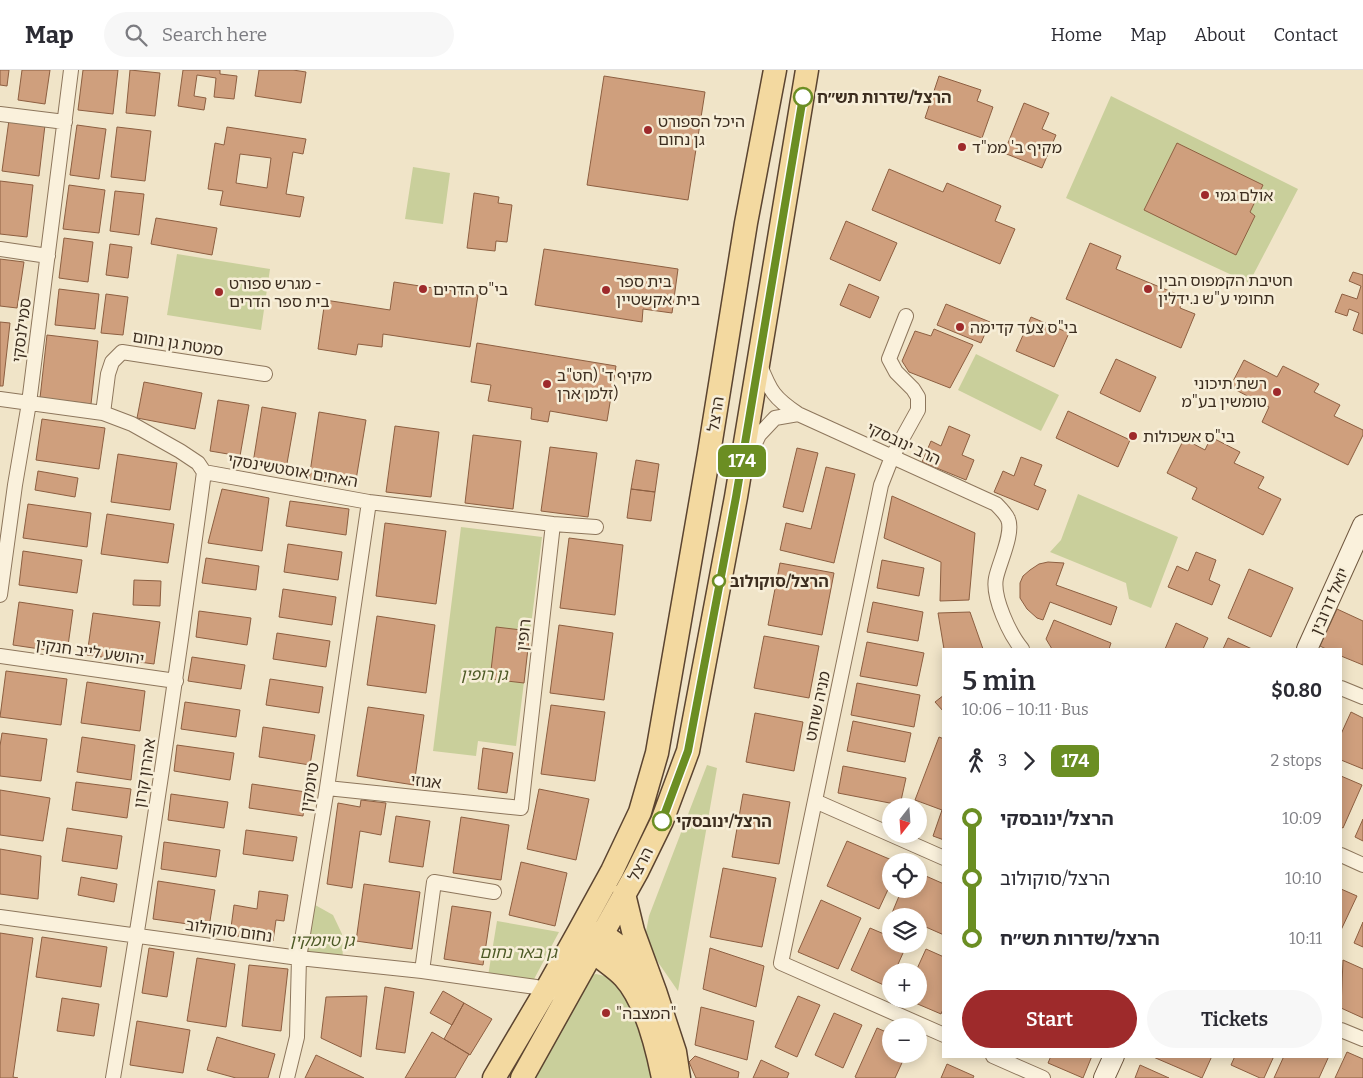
<!DOCTYPE html>
<meta charset="utf-8">
<style>
:root{--surface:#fff;--page:#f7f7f7;--text:#2b2b33;--muted:#7c7c81;--line:#e1e1e2;--accent:#9e2a2b}
body{margin:0;font-family:Bitter,"Noto Sans Hebrew",serif;background:var(--page);color:var(--text);height:100vh;display:flex;flex-direction:column;font-size:19px;white-space:nowrap}
*{box-sizing:border-box;margin:0}
p{font-size:16px;color:var(--muted)}
.icon{flex:none;width:28px;height:28px;fill:none;stroke:currentColor;stroke-width:2;stroke-linecap:round;stroke-linejoin:round}
.map{position:relative;flex:1;overflow:hidden}
.side{position:absolute;left:942px;top:578px;width:400px;height:410px;display:flex;flex-direction:column;background:var(--surface);border-radius:0px;box-shadow:0 2px 12px #0003}
.side>*{flex:none}
.badge{padding:0 10px;border-radius:8px;font-size:18px;line-height:32px}
.needle{width:32px;rotate:197deg}
.tools{position:absolute;left:882px;top:728px;display:grid;gap:10px}
.tools a{display:grid;place-items:center;width:45px;height:45px;border-radius:50%;background:var(--surface);box-shadow:0 2px 12px #0003;font-size:25px}
.map>.badge{position:absolute;translate:-50% -50%;box-shadow:0 0 0 2px #fff}
.legs{display:flex;align-items:center;gap:8px;height:55px;padding:0 20px;font-size:16px}
.legs p{margin-inline-start:auto}
.summary{display:flex;align-items:center;justify-content:space-between;height:85px;padding:0 20px}
h1{font-size:28px;font-weight:600;line-height:38px}
.cta{display:flex;gap:10px;margin-top:auto;padding:10px 20px}
.cta a{flex:1;height:58px;border-radius:30px;background:var(--accent);color:#fff;font-size:20px;font-weight:600;line-height:58px;text-align:center}
.cta a+a{background:var(--page);color:var(--text)}
ul{padding:0 20px;list-style:none}
li{display:flex;align-items:center;gap:18px;height:60px;font-size:19px}
li i{display:grid;place-items:center;width:8px;height:100%;margin:0 6px;background:currentColor}
li i::after{content:'';width:12px;height:12px;margin:-6px;border:4px solid;border-radius:50%;background:var(--surface)}
li p{margin-inline-start:auto}
li:first-child i{background:linear-gradient(#0000 50%,currentColor 0)}
li:last-child i{background:linear-gradient(currentColor 50%,#0000 0)}
header{display:flex;align-items:center;gap:30px;box-sizing:border-box;height:70px;padding:0 25px;background:var(--surface);border-bottom:1px solid var(--line)}
header strong{font-size:24px}
nav{display:flex;gap:28px;margin-inline-start:auto;font-size:18px}
.search{width:350px;height:45px;background:var(--page);display:flex;align-items:center;gap:12px;box-sizing:border-box;padding:0 18px;border-radius:28px;color:var(--muted);font-size:19px}
.map>svg:first-child{display:block}
</style>
<header>
<strong>Map</strong>
<div class="search"><svg class="icon" aria-label="search" viewBox="0 0 24 24"><circle cx="10" cy="10" r="6"/><path d="M15 15l6 6"/></svg>Search here</div>
<nav><a>Home</a><a>Map</a><a>About</a><a>Contact</a></nav>
</header>
<div class="map">
<svg width="1363" height="1008" viewBox="0 0 1363 1008">
<rect width="100%" height="100%" fill="#f0e4c8"/>
<!-- green -->
<path fill="#c9cf9b" d="M1111,26L1298,119L1249,213L1066,128Z
M413,97L450,103L443,154L405,149Z
M177,184L270,199L261,260L167,245Z
M976,284L1059,325L1041,361L958,320Z
M1078,424L1178,467L1151,538L1129,529L1126,513L1050,482L1061,470Z
M461,457L542,467L516,676L478,671L476,686L433,681Z
M707,695L717,698L678,921L644,872L649,846Z
M308,831L333,845L342,864L343,892L299,888Z
M497,851L559,862L532,913L488,906Z
M596,904L613,908L632,916L663,1008H522L578,908Z"/>
<!-- building -->
<path fill="#cf9f7d" stroke="#8d5f41" fill-rule="evenodd" d="M0,0H9L7,16L0,15Z
M22,0H50L45,34L18,30Z
M83,0H118L113,44L78,40Z
M130,0L160,3L155,46L126,43Z
M183,0H220V4L237,6L234,29L214,27L216,8L197,5L194,26L206,28L204,40L178,36Z
M259,0H293L306,2L301,33L255,26Z
M604,6L705,22L688,130L587,115Z
M939,6L981,20L977,31L993,37L982,68L925,48Z
M1024,33L1049,43L1042,59L1056,65L1042,98L1004,83Z
M9,50L45,55L39,106L2,101Z
M77,55L106,59L99,109L70,105Z
M117,57L151,61L145,111L111,107Z
M227,57L306,69L303,84L293,82L286,124L304,127L300,147L220,135L223,121L208,119L215,73L224,75ZM240,84L271,88L267,118L236,113Z
M1177,73L1263,115L1250,142L1255,146L1236,185L1144,140Z
M889,99L943,122L947,113L1001,136L995,151L1015,159L1000,194L872,140Z
M0,111L33,115L27,167L0,164Z
M69,115L105,120L99,163L63,159Z
M115,121L144,124L139,165L110,161Z
M474,123L499,127L498,133L512,135L507,172L496,171L495,181L467,178Z
M156,148L217,158L212,185L151,174Z
M846,151L897,173L880,211L830,189Z
M64,168L93,172L88,212L59,208Z
M1090,173L1121,186L1116,199L1184,227L1180,238L1195,244L1181,278L1066,229Z
M110,174L132,177L128,208L106,205Z
M544,179L678,199L672,243L643,239L642,252L535,235Z
M0,189L24,192L17,238L0,236Z
M1353,202L1363,205V264L1353,260L1359,243L1349,239L1347,246L1335,242L1342,224L1357,229L1361,216L1349,211Z
M394,212L478,225L470,277L383,264L382,277L358,274L356,285L318,279L325,230L390,240Z
M849,214L879,227L870,248L840,235Z
M59,219L99,224L95,259L55,255Z
M106,224L128,227L123,265L101,263Z
M946,234L990,252L981,273L937,255Z
M1031,247L1069,263L1054,297L1016,281Z
M0,252L10,253L3,316H0Z
M934,259L973,275L950,318L909,302L902,291L915,261L931,266Z
M47,265L98,271L91,334L40,328Z
M477,273L616,296L607,351L550,341L548,352L531,349L532,338L488,331L491,315L471,312Z
M1116,289L1156,307L1140,342L1100,323Z
M1244,290L1277,307L1283,296L1319,314L1314,322L1340,335L1334,346L1363,360V365L1348,395L1262,352L1269,337L1230,317Z
M144,312L202,323L195,359L137,348Z
M218,330L249,335L240,386L210,381Z
M262,337L296,343L286,399L253,393Z
M1068,341L1130,370L1118,397L1056,368Z
M319,342L366,350L355,416L309,409Z
M42,349L105,358L99,399L36,390Z
M395,356L439,362L431,427L386,422Z
M949,356L970,365L962,385L974,390L966,410L922,392L931,371L941,376Z
M473,365L521,371L513,439L465,433Z
M1211,367L1240,382L1234,393L1264,407L1258,418L1281,429L1263,465L1192,429L1197,418L1167,403L1184,369L1205,380Z
M550,377L597,383L588,447L541,441Z
M797,378L818,383L803,442L783,437Z
M118,384L177,393L170,440L111,432Z
M1021,387L1042,395L1034,415L1046,420L1038,440L994,422L1003,401L1014,406Z
M636,390L659,394L655,422L631,419Z
M826,397L855,404L834,493L780,480L786,453L811,459Z
M38,401L78,408L75,427L35,420Z
M222,419L269,428L262,481L208,473Z
M631,419L655,422L651,451L627,448Z
M892,426L975,463L969,530L940,531L941,492L884,468Z
M290,431L349,439L346,465L286,456Z
M28,434L91,443L87,477L23,468Z
M107,444L174,454L168,493L101,484Z
M385,453L446,461L436,534L376,526Z
M569,468L623,475L615,545L560,538Z
M288,474L342,482L338,510L284,502Z
M23,481L82,490L77,523L19,515Z
M1196,482L1216,490L1209,510L1220,515L1212,535L1168,517L1177,496L1188,501Z
M206,488L259,496L256,520L202,513Z
M882,490L924,498L919,526L877,518Z
M1048,492L1064,493L1056,515L1117,537L1111,555L1050,532L1043,550L1037,548L1027,539L1020,528V513L1023,506L1030,500L1039,494Z
M780,493L834,503L822,565L768,555Z
M1249,499L1293,518L1271,567L1228,548Z
M134,510L161,511L160,536L133,535Z
M283,519L336,527L332,555L279,547Z
M19,532L73,540L67,583L13,575Z
M873,532L923,542L918,571L867,562Z
M1337,539L1363,551V595L1341,586V579H1326L1320,576Z
M199,541L251,548L247,575L196,567Z
M970,542L983,579H944L938,543Z
M93,543L160,552L154,594L87,585Z
M377,546L435,555L426,623L367,615Z
M1054,550L1111,573L1109,579H1052L1046,569Z
M1176,553L1208,568L1203,579H1165Z
M559,555L613,563L604,630L550,623Z
M496,557L530,561L524,613L490,609Z
M277,563L330,571L326,597L273,589Z
M764,566L819,576L809,628L754,618Z
M1228,568L1252,579H1223Z
M867,572L924,583L917,616L860,606Z
M192,587L245,595L241,619L188,611Z
M6,601L67,609L61,655L0,647Z
M270,609L323,617L319,643L266,635Z
M87,612L145,621L140,661L81,653Z
M857,613L920,625L914,657L851,645Z
M944,625V642L935,632Z
M185,632L240,640L236,667L181,659Z
M551,635L605,642L595,711L541,704Z
M368,637L424,645L414,715L357,706Z
M1351,642L1363,648V699L1341,690V664Z
M755,643L803,652L794,701L746,692Z
M853,651L911,663L905,692L847,681Z
M263,657L315,665L310,695L259,687Z
M2,663L47,669L41,711L0,706V676Z
M82,667L135,675L131,710L77,702Z
M939,667L944,669V770L933,766L942,740L915,730Z
M177,675L234,683L230,710L174,701Z
M483,678L513,683L507,723L478,719Z
M843,696L906,708L900,735L838,723Z
M1341,706L1362,715L1343,758L1341,757Z
M76,712L131,719L127,748L72,740Z
M252,714L306,722L303,746L249,738Z
M539,719L589,729L576,790L527,779Z
M0,720L50,728L43,771L0,765Z
M171,724L228,732L224,758L168,750Z
M743,724L790,732L779,794L732,787Z
M361,730L386,733L381,765L360,761L352,818L327,814L338,733L360,737Z
M396,746L430,751L423,797L389,792Z
M461,747L509,755L501,810L453,803Z
M1363,749V771L1355,767Z
M67,758L122,766L117,799L62,791Z
M246,760L297,767L293,791L243,784Z
M847,771L894,791H891V813L879,839L827,816Z
M164,772L220,780L216,807L161,799Z
M0,779L41,786L38,829L0,824Z
M521,792L567,803L555,856L509,845Z
M723,798L776,808L762,877L710,867Z
M919,803L944,814V865L919,854V846H900L892,843L902,819H919Z
M81,807L117,814L114,832L78,825Z
M158,811L215,820L209,857L153,849Z
M364,814L420,822L412,879L356,871Z
M1341,819L1357,826L1341,860Z
M259,821L288,825L284,851L276,850L273,871L230,865L234,835L257,839Z
M821,830L861,848L838,899L798,882Z
M452,836L491,842L483,895L444,889Z
M1363,852V877L1354,873Z
M870,858L891,867V874H907L895,901H891V910L888,917L851,900Z
M0,863L33,868L13,1007L18,1008H0Z
M42,867L107,877L101,917L36,907Z
M149,878L174,882L167,927L142,923Z
M710,878L764,896L756,937L703,919Z
M926,879L944,887V937L941,944L906,929H919V901H916Z
M197,888L235,894L226,957L187,951Z
M1343,890L1363,899V948L1341,938Z
M249,895L288,899L281,961L242,956Z
M385,917L414,922L405,983L376,979Z
M443,921L464,933L452,955L430,943Z
M367,926L361,987L321,968L326,927Z
M798,926L820,935L797,987L775,977Z
M62,928L99,934L94,966L57,961Z
M464,933L492,949L470,985L444,969Z
M701,937L754,951L747,990L695,975Z
M834,943L862,955L843,998L815,985Z
M137,951L190,960L183,1003L130,995Z
M877,958L891,964V984H906L895,1008H857L855,1007Z
M432,962L469,984L455,1008H405Z
M217,967L275,984L268,1008H236L207,1000Z
M1347,982L1363,989V1008H1335Z
M316,985L364,1008H305Z
M695,986L739,1002L738,1008H696L689,992Z
M1051,986H1092L1083,1008L1048,993Z
M1151,986H1212L1202,1008Z
M1235,986H1274L1264,1008H1260L1231,995Z
M1284,986H1329L1319,1008H1274Z
M761,990L789,1003L787,1008H753Z
M947,994L974,1006L973,1008H941Z
M1140,995L1169,1008H1135Z"/>
<g fill="none" stroke-linecap="round" stroke-linejoin="round">
<defs>
<path id="street" d="M0,44L65,52
M0,179L48,186
M906,246L889,289L896,302L913,319L918,327V340L892,387L881,415L781,893L944,965
M760,295C770,321 774,328 798,344L996,434C1000,438 1006,444 1008,449C1014,463 999,493 996,508C992,527 1010,565 1022,579
M0,329L103,343L132,354L180,381L198,393L204,402L369,432L553,454L596,457
M103,343L108,304L112,292L122,282L265,304
M749,386L759,365L775,348L798,344
M0,525L15,415L29,333L71,0
M0,586L176,611
M1341,618L1363,627
M327,718L521,738L553,454
M815,731L944,788
M1341,785L1363,795
M0,847L299,888L422,901L536,917L551,923
M422,901L434,812L494,822
M1341,960L1363,969
M993,986L1043,1008
M113,1008C147,806 177,605 204,402
M287,1008L297,967L299,888L327,718L369,432"/>
<path id="secondary" d="M1307,579L1363,455
M1104,1008L1114,986"/>
<path id="primary" d="M624,824L633,861L655,921L675,982L679,1008
M587,862L602,864L627,882L643,898
M585,871C595,887 611,893 624,907C645,930 657,978 663,1008
M494,1008L546,920L579,861L612,801L640,742L657,683L709,383L746,153L775,0
M522,1008L637,802L662,751L688,681L736,427L807,0"/>
</defs>
<!-- street casing -->
<use href="#street" stroke="#8d765c" stroke-width="16"/>
<!-- secondary casing -->
<use href="#secondary" stroke="#6f573f" stroke-width="22"/>
<!-- primary casing -->
<use href="#primary" stroke="#5b4430" stroke-width="25"/>
<!-- street -->
<use href="#street" stroke="#faf1dc" stroke-width="14"/>
<!-- secondary -->
<use href="#secondary" stroke="#faf1dc" stroke-width="20"/>
<!-- primary -->
<use href="#primary" stroke="#f3d9a0" stroke-width="22"/>
</g>
<g fill="none" stroke-linecap="round" stroke-linejoin="round">
<defs>
<path id="line-1" d="M662,751L688,681L736,427L803,27"/>
</defs>
<!-- line-1 casing -->
<use href="#line-1" stroke="#fff" stroke-width="11"/>
<!-- line-1 -->
<use href="#line-1" stroke="#6b8e23" stroke-width="8"/>
</g>
<!-- markers -->
<g fill="#fff" stroke="#6b8e23" stroke-width="2.5">
<circle cx="803" cy="27" r="9"/>
<circle cx="719" cy="511" r="6"/>
<circle cx="662" cy="751" r="9"/>
</g>
<g fill="#9e2a2b" stroke="#f7eed8" stroke-width="2">
<circle cx="648" cy="60" r="5"/>
<circle cx="962" cy="77" r="5"/>
<circle cx="1205" cy="125" r="5"/>
<circle cx="423" cy="219" r="5"/>
<circle cx="1148" cy="219" r="5"/>
<circle cx="606" cy="220" r="5"/>
<circle cx="219" cy="222" r="5"/>
<circle cx="960" cy="257" r="5"/>
<circle cx="547" cy="314" r="5"/>
<circle cx="1277" cy="322" r="5"/>
<circle cx="1133" cy="366" r="5"/>
<circle cx="606" cy="943" r="5"/>
</g>
<g text-anchor="middle" stroke-width="5" stroke-linejoin="round" paint-order="stroke">
<!-- stop labels -->
<g font-size="16" font-weight="bold" fill="#3d2e20" stroke="#f7eed8" text-anchor="start">
<text x="817" y="33">הרצל/שדרות תש״ח</text>
<text x="730" y="517">הרצל/סוקולוב</text>
<text x="676" y="757">הרצל/ינובסקי</text>
</g>
<!-- poi labels -->
<g font-size="16" fill="#3d2e20" stroke="#f7eed8" text-anchor="start">
<text x="658" y="57">היכל הספורט<tspan x="658" dy="18">גן נחום</tspan></text>
<text x="972" y="83">מקיף ב' ממ"ד</text>
<text x="1215" y="131">אולם גמי</text>
<text x="1158" y="216">חטיבת הקמפוס הבין<tspan x="1158" dy="18">תחומי ע"ש נ.ידלין</tspan></text>
<text x="616" y="217">בית ספר<tspan x="616" dy="18">בית אקשטיין</tspan></text>
<text x="229" y="219">מגרש ספורט -<tspan x="229" dy="18">בית ספר הדרים</tspan></text>
<text x="433" y="225">בי"ס הדרים</text>
<text x="970" y="263">בי"ס צעד קדימה</text>
<text x="557" y="311">מקיף ד' (חט"ב<tspan x="557" dy="18">זלמן ארן)</tspan></text>
<text x="1267" y="319" text-anchor="end">רשת תיכוני<tspan x="1267" dy="18">טומשין בע"מ</tspan></text>
<text x="1143" y="372">בי"ס אשכולות</text>
<text x="616" y="949">"המצבה"</text>
</g>
<!-- street labels -->
<g font-size="16" fill="#3d2e20" stroke="#f7eed8">
<text transform="translate(21 260) rotate(-83)" y="6">סמילנסקי</text>
<text transform="translate(178 273) rotate(9)" y="6">סמטת גן נחום</text>
<text transform="translate(715 344) rotate(-81)" y="6">הרצל</text>
<text transform="translate(904 373) rotate(25)" y="6">הרב ינובסקי</text>
<text transform="translate(293 400) rotate(10)" y="6">האחים אוסטשינסקי</text>
<text transform="translate(1329 531) rotate(-66)" y="6">יואל דרובין</text>
<text transform="translate(523 565) rotate(-84)" y="6">רופין</text>
<text transform="translate(90 581) rotate(8)" y="6">יהושע לייב חנקין</text>
<text transform="translate(817 636) rotate(-78)" y="6">מניה שוחט</text>
<text transform="translate(144 703) rotate(-81)" y="6">אהרון קרון</text>
<text transform="translate(426 711) rotate(6)" y="6">אגוזי</text>
<text transform="translate(309 717) rotate(-81)" y="6">טיומקין</text>
<text transform="translate(640 794) rotate(-63)" y="6">הרצל</text>
<text transform="translate(229 860) rotate(8)" y="6">נחום סוקולוב</text>
</g>
<!-- park labels -->
<g font-size="16" font-style="italic" fill="#4d5a26" stroke="#f7eed8">
<text x="484" y="610">גן רופין</text>
<text x="322" y="876">גן טיומקין</text>
<text x="518" y="888">גן באר נחום</text>
</g>
</g>
</svg>
<div class="tools">
<a><svg class="needle" viewBox="-14 -14 28 28"><path d="M0-13l5 13h-10z" fill="#e53935"/><path d="M0 13l5-13h-10z" fill="#7c7c81"/></svg></a>
<a><svg class="icon" aria-label="locate" viewBox="0 0 24 24"><circle cx="12" cy="12" r="6"/><path d="M12 2v4M12 18v4M2 12h4M18 12h4"/></svg></a>
<a><svg class="icon" aria-label="layers" viewBox="0 0 24 24"><path d="M12 4l9 5-9 5-9-5zM3 14l9 5 9-5"/></svg></a>
<a>+</a>
<a>−</a>
</div>
<b class="badge" style="left:742px;top:391px;background:#6b8e23;color:#fff">174</b>
<section class="side">
<div class="summary"><div><h1>5 min</h1><p>10:06 – 10:11 · Bus</p></div><b>$0.80</b></div>
<div class="legs"><svg class="icon" aria-label="walk" viewBox="0 0 24 24"><circle cx="13" cy="4" r="2"/><path d="M13 8l-2 6 4 7M11 14l-3 7M7 12l3-4h3l4 4"/></svg>3<svg class="icon" aria-label="forward" viewBox="0 0 24 24"><path d="M9 5l7 7-7 7"/></svg><b class="badge" style="background:#6b8e23;color:#fff">174</b><p>2 stops</p></div>
<ul>
<li><i style="color:#6b8e23"></i><b>הרצל/ינובסקי</b><p>10:09</p></li>
<li><i style="color:#6b8e23"></i><span>הרצל/סוקולוב</span><p>10:10</p></li>
<li><i style="color:#6b8e23"></i><b>הרצל/שדרות תש״ח</b><p>10:11</p></li>
</ul>
<div class="cta"><a>Start</a><a>Tickets</a></div>
</section>
</div>
